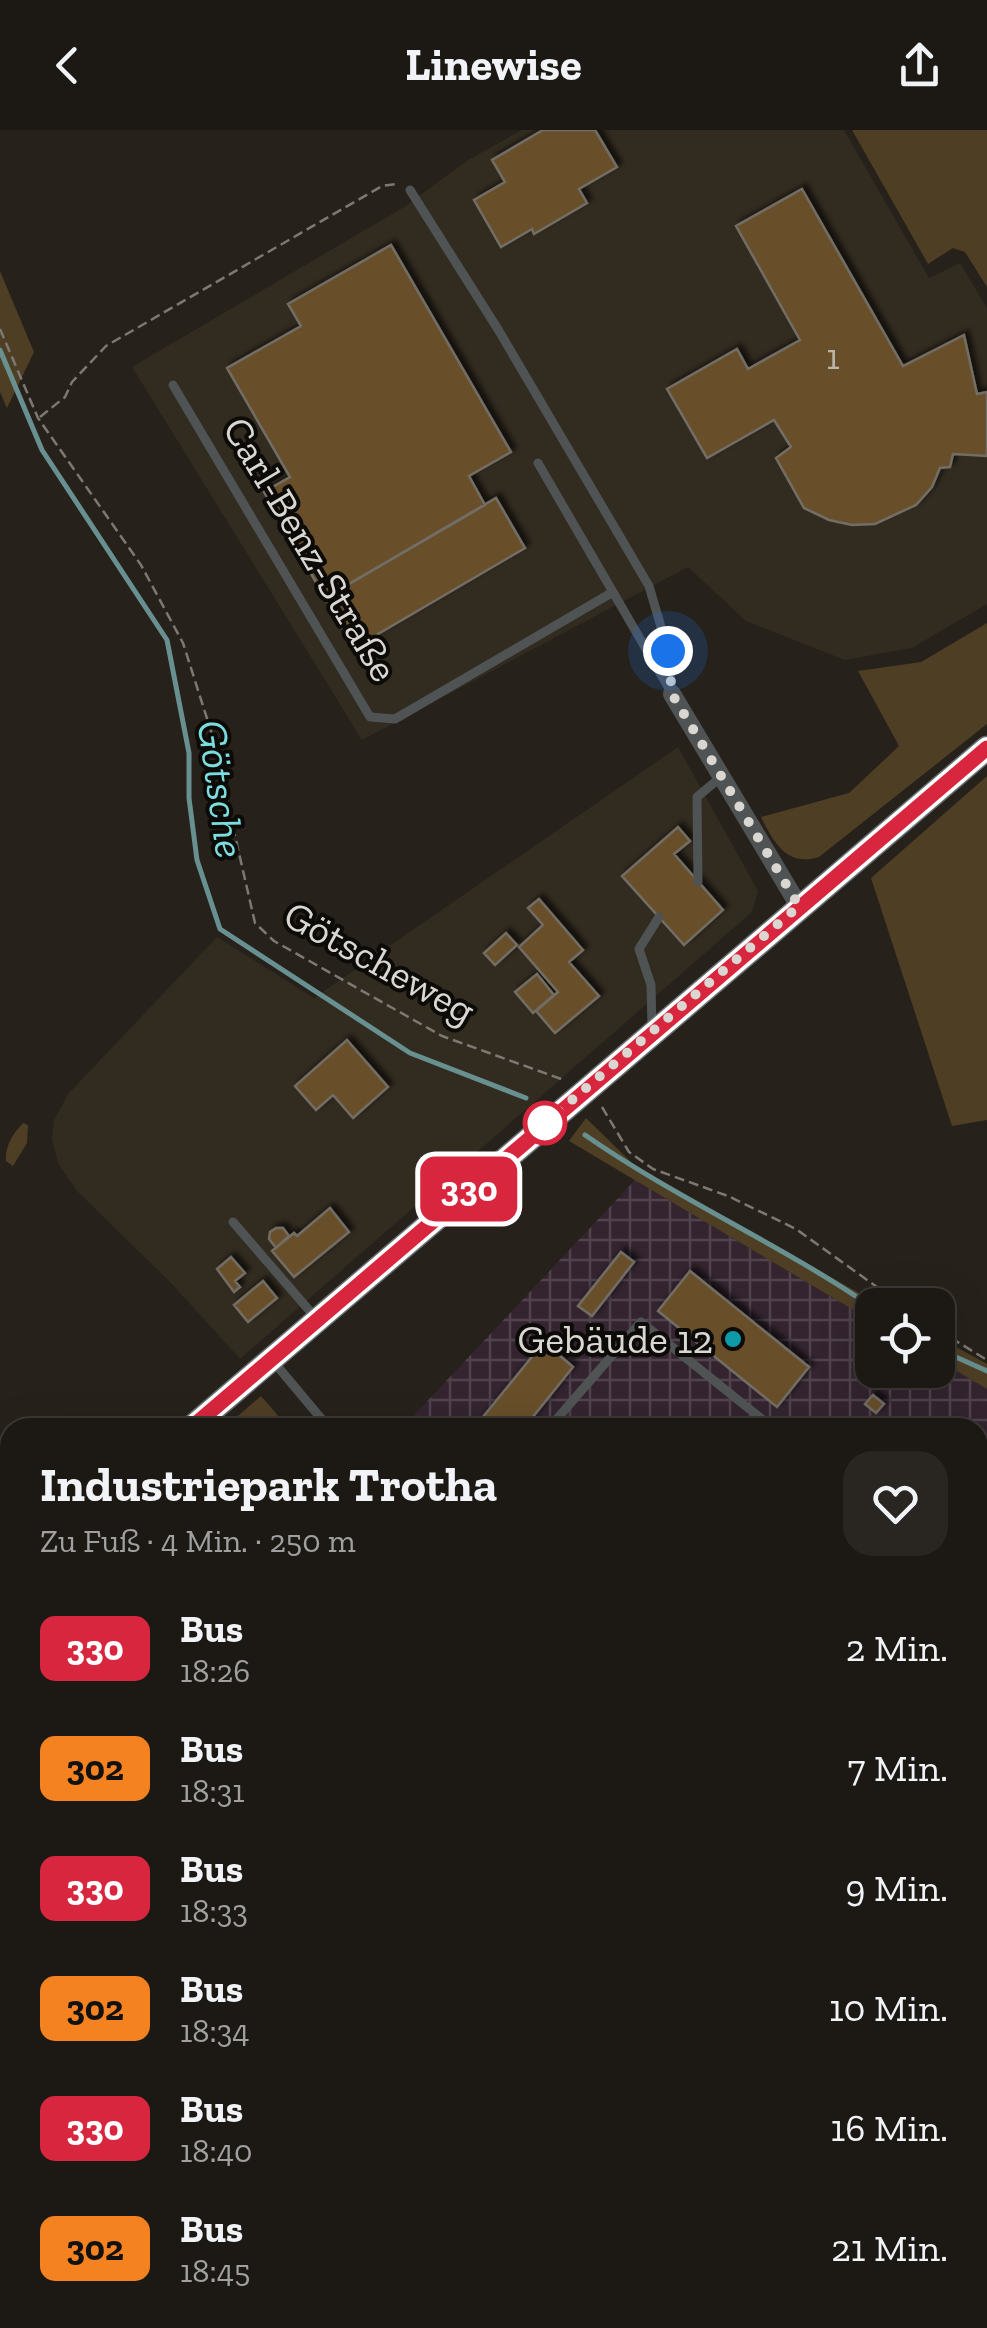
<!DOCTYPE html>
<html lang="de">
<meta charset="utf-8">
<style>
:root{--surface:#1c1914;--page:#292622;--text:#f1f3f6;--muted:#a0a0a0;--line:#3a3834}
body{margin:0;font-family:"Zilla Slab",serif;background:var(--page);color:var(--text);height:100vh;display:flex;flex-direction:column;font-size:38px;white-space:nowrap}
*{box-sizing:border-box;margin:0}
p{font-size:32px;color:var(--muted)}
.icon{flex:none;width:55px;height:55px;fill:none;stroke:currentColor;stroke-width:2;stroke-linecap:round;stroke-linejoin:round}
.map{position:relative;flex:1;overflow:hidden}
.sheet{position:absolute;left:0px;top:1288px;width:988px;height:912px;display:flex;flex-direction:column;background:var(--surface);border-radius:30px 30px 0 0;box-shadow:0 10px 40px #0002,0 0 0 2px var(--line)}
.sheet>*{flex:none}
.badge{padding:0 20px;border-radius:15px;font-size:35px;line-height:65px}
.buttons{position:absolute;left:855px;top:1158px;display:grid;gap:20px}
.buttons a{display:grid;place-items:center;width:100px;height:100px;border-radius:20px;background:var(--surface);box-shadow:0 10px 40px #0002,0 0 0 2px var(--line);font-size:50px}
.you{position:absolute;width:50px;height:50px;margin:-25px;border:8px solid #fff;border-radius:50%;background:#1a73e8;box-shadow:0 0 0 15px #1a73e833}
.map>.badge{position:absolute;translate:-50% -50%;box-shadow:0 0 0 5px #fff}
.round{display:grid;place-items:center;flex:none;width:105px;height:105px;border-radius:30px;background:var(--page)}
.headline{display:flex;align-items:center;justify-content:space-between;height:170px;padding:0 40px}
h1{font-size:48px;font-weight:700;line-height:75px}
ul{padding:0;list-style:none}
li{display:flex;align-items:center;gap:30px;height:120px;padding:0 40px}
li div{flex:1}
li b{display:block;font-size:38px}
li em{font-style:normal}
li .badge{min-width:110px;font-weight:700;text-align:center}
header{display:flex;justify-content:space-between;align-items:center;height:130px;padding:0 40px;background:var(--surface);font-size:45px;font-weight:700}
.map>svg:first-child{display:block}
</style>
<header><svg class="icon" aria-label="back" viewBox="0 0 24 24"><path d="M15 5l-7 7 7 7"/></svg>Linewise<svg class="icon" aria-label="share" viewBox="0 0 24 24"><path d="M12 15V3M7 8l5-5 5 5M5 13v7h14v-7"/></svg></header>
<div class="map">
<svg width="987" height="2198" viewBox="0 0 987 2198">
<defs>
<pattern id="industrial-grid" width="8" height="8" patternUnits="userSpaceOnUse" patternTransform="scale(2.5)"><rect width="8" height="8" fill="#33242f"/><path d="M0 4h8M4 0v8" fill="none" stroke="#50434c"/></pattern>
<filter id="shadow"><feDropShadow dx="4.5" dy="-4.5" stdDeviation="2.5" flood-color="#0009"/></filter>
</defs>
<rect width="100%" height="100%" fill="#26211b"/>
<!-- built -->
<path fill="#322b20" d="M522,0H844L929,148L960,133L987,178V474L912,518L845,530L746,491L688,437L362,610L132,237L404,77L468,30Z
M678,617L758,761L752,782L240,1229L173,1155L77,1061L58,1033L52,1009L54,990L68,964L217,807L314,868Z
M10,1486V1653L0,1650V1495Z"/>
<!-- industrial -->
<path fill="url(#industrial-grid)" d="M635,1050L872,1191V1240H938V1230L987,1259V1649L978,1666V1298H402Z
M0,1357L10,1369V1411L0,1420Z
M978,1769L987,1773V2075L978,2074Z
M0,1926L10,1929V2190H631L629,2198H0Z"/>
<!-- green -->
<path fill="#4e3e24" d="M852,0H987V157L965,122L953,118L928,134Z
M0,141L34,222L7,278L0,262Z
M987,493V594L819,727C787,737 774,713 761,687L849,663L899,616L858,541L921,532Z
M987,646V990L952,996L871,748Z
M586,988L634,1035L880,1175H872V1191L569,1011Z
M23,993L28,995L27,1013L13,1036L6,1031C5,1015 13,1004 23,993Z
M938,1207L987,1234V1259L938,1230Z
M261,1266L288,1297H225Z
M978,2136L987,2137V2198H863L864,2190H978Z"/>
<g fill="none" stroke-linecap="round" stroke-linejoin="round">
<!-- stream -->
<path stroke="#689090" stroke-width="5" d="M0,220L42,320L167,510L189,623V668L197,730L220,799L410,923L526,968
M585,1005C677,1069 780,1114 872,1177
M938,1219L987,1241"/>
</g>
<!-- building -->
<path fill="#67502b" stroke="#726d65" stroke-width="2.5" filter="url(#shadow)" d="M543,0H595L617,37L579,59L587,73L534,104L532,99L501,117L474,70L505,52L492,30Z
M802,59L903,236L964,205L977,264L987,262V326L953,324L950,337L940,338L932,357L916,375L875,394L852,395L829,390L804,378L776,328L791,317L774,290L707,328L667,259L737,219L748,239L800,210L736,96Z
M391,115L511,322L469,346L485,375L325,468L264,362L290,347L227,238L301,196L288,174Z
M496,368L525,418L354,518L325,468Z
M678,697L690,711L674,724L723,780L684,815L622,746Z
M539,769L583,820L569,832L599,866L555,903L536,881L558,862L519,817L543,795L528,778Z
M506,803L517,815L495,835L484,823Z
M537,844L554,865L533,883L515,862Z
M347,910L388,957L353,988L333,965L316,980L295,956Z
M330,1078L349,1102L294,1147L272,1121L294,1103L297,1106Z
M276,1098H283L289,1106L276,1118L269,1109L270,1102Z
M621,1122L634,1132L592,1186L578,1176Z
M231,1127L245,1143L235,1151L240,1157L234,1162L217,1139Z
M690,1141L809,1237L777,1277L658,1181Z
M263,1151L277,1168L248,1192L234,1175Z
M544,1212L573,1237L524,1298H474Z
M873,1265L884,1274L876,1283L865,1274Z
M0,1598L10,1606V1611L0,1624Z
M10,1628V1649L0,1646L1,1631L9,1633Z
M0,1939L10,1942V1963L0,1996Z
M259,2190H307L305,2198Z"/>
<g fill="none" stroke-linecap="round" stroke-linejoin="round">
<!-- path -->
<path stroke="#7c7873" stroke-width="2.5" stroke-dasharray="10 5" stroke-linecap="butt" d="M0,199L38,288L141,435L183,513L211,601L255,793L274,811L442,906L564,950
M40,287L65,267L72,252L106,216L382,56L396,54
M602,977L629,1022L653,1039L728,1066L796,1099L902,1175
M938,1200L987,1230"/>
<!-- lane -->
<path stroke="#4f5354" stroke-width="9" d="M410,60L499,201L649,456L668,521L672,564
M173,255L370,587L395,589L613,462
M538,333L671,562
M698,752L697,667L721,647
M652,897L651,855L639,819L659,787
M233,1092L315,1187
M273,1231L329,1298
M549,1298L641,1192L773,1298"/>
<!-- street -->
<path stroke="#4f5354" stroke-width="18" d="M672,564L799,776
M0,1914L10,1917
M978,2120L987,2121"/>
<!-- secondary -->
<path stroke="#676f70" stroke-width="25" d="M191,1298L987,618
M0,1460L10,1452"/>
</g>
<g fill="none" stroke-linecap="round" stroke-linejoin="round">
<defs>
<path id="line" d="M191,1298L987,618"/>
</defs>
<!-- line casing -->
<use href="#line" stroke="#fff" stroke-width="22"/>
<!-- line -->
<use href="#line" stroke="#d7263d" stroke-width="15"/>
<!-- walk -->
<path stroke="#dad7d3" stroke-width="10" stroke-dasharray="0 18" d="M545,993L799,776L672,564L668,521"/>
</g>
<!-- markers -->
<circle fill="#fff" stroke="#d7263d" stroke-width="5" cx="545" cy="993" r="20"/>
<circle fill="#0f9aa8" stroke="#0d0b08" stroke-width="4" cx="733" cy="1209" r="10"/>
<g text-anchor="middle" stroke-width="8" stroke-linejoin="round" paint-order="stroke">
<!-- number labels -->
<g font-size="35" fill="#bdb5a9">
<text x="833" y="239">1</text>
</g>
<!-- street labels -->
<g font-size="40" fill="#dad7d3" stroke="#0d0b08">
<text transform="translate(311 419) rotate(59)" y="14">Carl-Benz-Straße</text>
<text transform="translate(380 832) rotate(29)" y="14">Götscheweg</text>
</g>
<!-- poi labels -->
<g font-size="40" fill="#dad7d3" stroke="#0d0b08" text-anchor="end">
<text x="713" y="1223">Gebäude 12</text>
</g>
<!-- water labels -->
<g font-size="42" font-style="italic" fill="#7cdddf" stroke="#0d0b08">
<text transform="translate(222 659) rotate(82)" y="15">Götsche</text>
</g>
</g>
</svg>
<div class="buttons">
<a><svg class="icon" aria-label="locate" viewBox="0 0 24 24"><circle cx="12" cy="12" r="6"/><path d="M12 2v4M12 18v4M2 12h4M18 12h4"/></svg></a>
</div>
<div class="you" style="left:668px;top:521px"></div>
<b class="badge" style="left:469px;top:1059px;background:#d7263d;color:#fff">330</b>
<section class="sheet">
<div class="headline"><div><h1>Industriepark Trotha</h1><p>Zu Fuß · 4 Min. · 250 m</p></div><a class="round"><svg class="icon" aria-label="heart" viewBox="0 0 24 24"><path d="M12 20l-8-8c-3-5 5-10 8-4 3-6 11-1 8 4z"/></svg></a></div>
<ul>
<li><span class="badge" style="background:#d7263d;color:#fff">330</span><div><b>Bus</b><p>18:26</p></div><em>2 Min.</em></li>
<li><span class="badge" style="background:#f58220;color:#111">302</span><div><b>Bus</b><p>18:31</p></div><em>7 Min.</em></li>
<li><span class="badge" style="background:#d7263d;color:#fff">330</span><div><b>Bus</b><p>18:33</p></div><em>9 Min.</em></li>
<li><span class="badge" style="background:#f58220;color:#111">302</span><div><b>Bus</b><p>18:34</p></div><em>10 Min.</em></li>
<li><span class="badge" style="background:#d7263d;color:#fff">330</span><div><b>Bus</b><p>18:40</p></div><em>16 Min.</em></li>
<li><span class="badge" style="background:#f58220;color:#111">302</span><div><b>Bus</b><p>18:45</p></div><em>21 Min.</em></li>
</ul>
</section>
</div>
